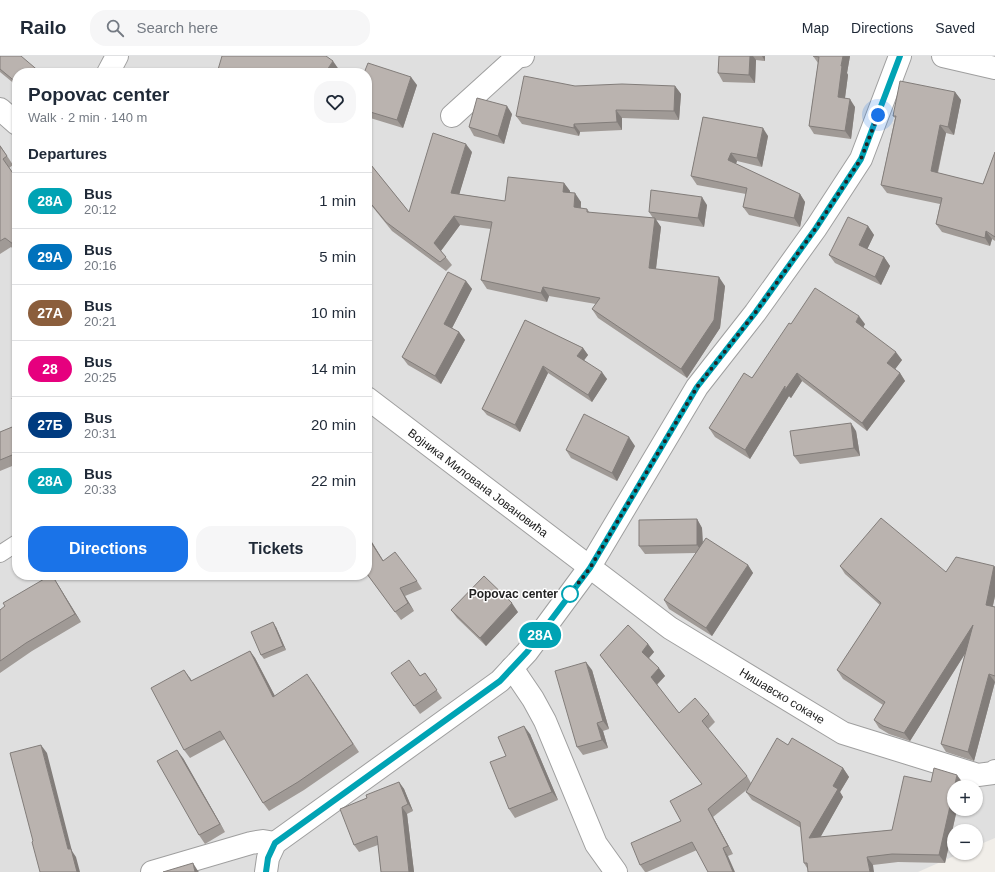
<!DOCTYPE html>
<meta charset="utf-8">
<style>
:root{--surface:#fff;--page:#f6f6f7;--text:#1f2937;--muted:#747a83;--line:#e0e1e3;--accent:#1a73e8}
body{margin:0;font-family:Arial,sans-serif;background:var(--page);color:var(--text);height:100vh;display:flex;flex-direction:column;font-size:15px;white-space:nowrap}
*{box-sizing:border-box;margin:0}
p{font-size:13px;color:var(--muted)}
.icon{flex:none;width:22px;height:22px;fill:none;stroke:currentColor;stroke-width:2;stroke-linecap:round;stroke-linejoin:round}
.map{position:relative;flex:1;overflow:hidden}
.details{position:absolute;left:12px;top:12px;width:360px;height:512px;display:flex;flex-direction:column;background:var(--surface);border-radius:16px;box-shadow:0 1px 3px #0004}
.details>*{flex:none}
.badge{padding:0 8px;border-radius:13px;font-size:14px;line-height:26px}
.controls{position:absolute;left:947px;top:724px;display:grid;gap:8px}
.controls a{display:grid;place-items:center;width:36px;height:36px;border-radius:50%;background:var(--surface);box-shadow:0 1px 3px #0004;font-size:20px}
.you{position:absolute;width:20px;height:20px;margin:-10px;border:3px solid #fff;border-radius:50%;background:#1a73e8;box-shadow:0 0 0 6px #1a73e833}
.map>.badge{position:absolute;translate:-50% -50%;box-shadow:0 0 0 2px #fff}
h2{padding:0 16px;font-size:15px;line-height:36px}
.round{display:grid;place-items:center;flex:none;width:42px;height:42px;border-radius:16px;background:var(--page)}
.head{display:flex;align-items:center;justify-content:space-between;height:68px;padding:0 16px}
h1{font-size:19px;font-weight:600;line-height:30px}
.action{display:flex;gap:8px;margin-top:auto;padding:8px 16px}
.action a{flex:1;height:46px;border-radius:16px;background:var(--accent);color:#fff;font-size:16px;font-weight:600;line-height:46px;text-align:center}
.action a+a{background:var(--page);color:var(--text)}
ul{padding:0;list-style:none}
li{display:flex;align-items:center;gap:12px;height:56px;padding:0 16px;border-top:1px solid var(--line)}
li div{flex:1}
li b{display:block;font-size:15px}
li em{font-style:normal}
li .badge{min-width:44px;font-weight:700;text-align:center}
header{display:flex;align-items:center;gap:24px;box-sizing:border-box;height:56px;padding:0 20px;background:var(--surface);border-bottom:1px solid var(--line)}
header strong{font-size:19px}
nav{display:flex;gap:22px;margin-inline-start:auto;font-size:14px}
.search{width:280px;height:36px;background:var(--page);display:flex;align-items:center;gap:10px;box-sizing:border-box;padding:0 14px;border-radius:16px;color:var(--muted);font-size:15px}
.map>svg:first-child{display:block}
</style>
<header>
<strong>Railo</strong>
<div class="search"><svg class="icon" aria-label="search" viewBox="0 0 24 24"><circle cx="10" cy="10" r="6"/><path d="M15 15l6 6"/></svg>Search here</div>
<nav><a>Map</a><a>Directions</a><a>Saved</a></nav>
</header>
<div class="map">
<svg width="995" height="816" viewBox="0 0 995 816">
<rect width="100%" height="100%" fill="#f1eee9"/>
<!-- residential -->
<path fill="#dfdfdf" fill-rule="evenodd" d="M0,0H995V782L976,790V775H954V797H961L918,816H0ZM17,17H367V519H17ZM954,731H976V753H954Z"/>
<g fill="none" stroke-linecap="round" stroke-linejoin="round">
<defs>
<path id="service" d="M0,498L17,487"/>
<path id="minor" d="M943,0L995,12
M108,17L117,0
M0,53L17,68
M452,60L517,1L523,0
M367,342L670,572L843,677L978,719L993,717L995,715
M512,612L533,643L545,665L596,788L616,816
M152,816L251,787L263,785L275,787"/>
<path id="tertiary" d="M266,816L268,802L275,787L500,625L527,596L589,512L697,331L755,257L816,172L861,103L900,0"/>
</defs>
<!-- service casing -->
<use href="#service" stroke="#9f9f9f" stroke-width="18"/>
<!-- minor casing -->
<use href="#minor" stroke="#9f9f9f" stroke-width="24"/>
<!-- tertiary casing -->
<use href="#tertiary" stroke="#9f9f9f" stroke-width="24"/>
<!-- service -->
<use href="#service" stroke="#fff" stroke-width="16"/>
<!-- minor -->
<use href="#minor" stroke="#fff" stroke-width="22"/>
<!-- tertiary -->
<use href="#tertiary" stroke="#fff" stroke-width="22"/>
</g>
<!-- wall -->
<path fill="#a09a96" d="M0,0L17,17V30L0,16Z
M719,0H765V5L756,4L755,27L723,26L718,17Z
M813,0H850L847,17L848,19L845,42L855,51L851,83L814,78L809,70L818,7Z
M367,17L417,29L403,72L367,61Z
M575,30H675L681,38L679,64L622,62V74L580,76L579,80L522,68L516,60Z
M955,36L961,44L954,79L946,77L938,117L983,128L995,96V185L992,183L990,190L942,176L936,168L940,148L887,137L881,129L895,62L893,60Z
M512,58L504,88L474,80L469,71Z
M703,61L768,80L762,111L737,105L736,108L800,138L805,146L800,171L749,159L743,151L746,138L697,129L691,120Z
M0,89L13,109L9,112L17,123V196L11,191L0,198Z
M472,96L459,138L505,145L564,127L570,135V136L581,146V152L587,153L590,157L653,162L649,156L707,149L704,171L656,164L661,171L656,213L725,230L720,272L687,322L598,262L592,253L596,248L549,240L547,246L487,233L481,224L491,173L460,169L441,195L452,209L446,215L392,175L367,144V104L409,156Z
M868,170L874,179L867,193L884,201L890,210L881,229L835,207L829,199Z
M466,225L472,233L452,272L459,276L465,284L441,328L408,309L402,301Z
M525,264L583,292L588,299L584,304L607,323L592,346L548,317L520,376L487,359L482,353Z
M791,268H865L863,271L902,304L895,313L900,317L905,325L867,375L802,325L791,342L789,340L750,403L715,381L709,372L752,322Z
M17,369V408L0,415V376Z
M856,375L860,400L800,408L794,400Z
M635,390L617,425L571,402L566,394Z
M697,463L702,472L703,487L748,509L753,517L712,580L669,553L664,544L696,497L645,498L639,490Z
M367,478L383,504L417,525L422,533L405,540L414,555L401,564L367,518Z
M840,510L946,516L994,510L995,511V540L993,550L995,551V626L974,705L946,696L941,688L965,598L910,685L889,678L879,672L874,664L883,649L843,623L837,614L880,549L845,518Z
M57,527L81,566L32,595L0,617V554Z
M451,554L518,556L486,590L457,562Z
M276,571L286,594L264,603L261,599Z
M648,588L654,596L649,602L665,620L657,629L679,657L709,658L715,666L708,673L747,720L751,727L788,689L843,712L849,721L840,736L843,741L820,781L892,774L931,726L963,727L945,807L898,806L873,809L807,812L804,807L801,772L752,744L746,736L749,732L713,761L733,798L728,800L697,794L647,816H645L640,809L681,765L702,728L606,607L600,599Z
M250,595L255,602L275,640L313,626L359,696L304,734L269,755L263,747L225,683L190,702L184,694L190,622L192,625Z
M592,614L609,673L603,675L608,692L583,699L577,691Z
M391,617L420,620L425,617L442,642L420,658Z
M530,678L558,744L515,762L509,753L506,700Z
M183,702L225,776L205,788L199,779Z
M399,726L404,733L413,755L407,758L414,816H381L378,789L359,796L354,789Z"/>
<!-- shaded-wall -->
<path fill="#827d7a" d="M750,0H753L756,4L755,27L749,19Z
M762,0H765V5Z
M843,0H850L847,17L848,19L844,49L838,41L841,10Z
M333,5L340,15L339,17H325Z
M411,21L417,29L403,72L397,64Z
M675,30L681,38L679,64L674,55Z
M955,36L961,44L954,79L948,71Z
M850,43L855,51L851,83L845,75Z
M507,50L512,58L504,88L498,80Z
M616,54L622,62V74L617,66Z
M574,68L580,76L579,80L574,72Z
M940,69L946,77L936,123L931,115Z
M763,72L768,80L762,111L757,102Z
M466,88L472,96L457,146L451,137Z
M731,97L737,105L734,112L728,104Z
M564,127L570,135L569,144L563,136Z
M575,137L581,146L580,160L574,151Z
M800,138L805,146L800,171L794,162Z
M702,141L707,149L704,171L698,162Z
M454,160L460,169L440,196L434,187Z
M655,162L661,171L655,220L649,212Z
M868,170L874,179L865,198L859,189Z
M986,175L992,183L990,190L985,182Z
M884,201L890,210L881,229L875,221Z
M719,221L725,230L720,272L687,322L681,313Z
M466,225L472,233L450,276L444,268Z
M543,231L549,240L547,246L541,237Z
M859,260L865,268L862,274L856,266Z
M459,276L465,284L441,328L435,320Z
M583,292L588,299L582,307L577,300Z
M896,296L902,304L893,316L887,307Z
M543,310L548,317L520,376L515,369Z
M602,316L607,323L592,346L588,339Z
M797,317L802,325L791,342L789,340L750,403L745,394L785,330Z
M900,317L905,325L867,375L862,367Z
M851,367L856,375L860,400L854,392Z
M629,381L635,390L617,425L612,417Z
M697,463L702,472L703,497L697,489Z
M367,478L388,513L383,505L367,480Z
M748,509L753,517L712,580L706,572Z
M994,510L995,511V540L991,557L986,549Z
M52,519L57,527L81,566L75,558Z
M400,532L405,540L414,555L408,547Z
M512,547L518,556L486,590L480,582Z
M273,566L276,571L286,594L283,590Z
M973,569L978,577L910,685L904,677Z
M648,588L654,596L647,604L642,596Z
M250,595L255,602L279,648L273,641Z
M586,606L592,614L609,673L603,665Z
M659,612L665,620L656,629L651,621Z
M184,614L190,622L196,633L191,625Z
M989,618L995,626L974,705L968,696Z
M597,667L603,675L608,692L602,684Z
M524,670L530,678L558,744L552,736Z
M41,689L47,697L72,795L76,801L80,816H77L68,793Z
M177,694L183,702L225,776L220,768Z
M843,712L849,721L840,736L843,741L815,791L809,782L833,730Z
M957,719L963,727L962,731H954Z
M399,726L404,733L413,755L408,748Z
M954,732V753H957L945,807L939,799Z
M402,751L407,758L414,816H409Z
M708,753L713,761L733,798L728,790Z
M723,792L728,800L735,816H733Z
M867,801L873,809L874,816H870Z
M193,807L198,815L199,816H195Z"/>
<!-- building -->
<path fill="#bab3af" stroke="#827d7a" d="M0,0H21L41,17H17V27L0,13Z
M222,0H326L333,5L325,17H217Z
M719,0H750L749,19L718,17Z
M813,0H843L841,10H842L838,41L850,43L845,75L809,70L819,1Z
M368,7L411,21L397,64L367,55V17H364Z
M524,20L575,30L622,28L675,30L674,55L616,54L617,66L574,68V72L516,60Z
M900,25L955,36L948,71L940,69L931,115L983,128L995,96V181L986,175L985,182L936,168L942,142L881,129L896,60H893Z
M477,42L507,50L498,80L469,71Z
M703,61L763,72L757,102L731,97L728,104L800,138L794,162L743,151L747,132L691,120Z
M433,77L466,88L451,137L505,145L508,121L564,127L563,136L575,137L574,151L587,153V156L655,162L649,212L719,221L714,264L681,313L592,253L600,242L543,231L541,237L481,224L492,166L454,160L434,187L446,201L440,206L386,166L367,143V104L409,156Z
M0,90L7,100L3,103L17,123V191L5,182L0,185Z
M651,134L702,141L698,162L649,156Z
M848,161L868,170L859,189L884,201L875,221L829,199Z
M448,216L466,225L444,268L459,276L435,320L402,301Z
M815,232L859,260L856,266L896,296L887,307L900,317L862,367L797,317L785,334V330L745,394L709,372L744,317L752,322L789,267L791,268Z
M525,264L583,292L577,300L602,316L588,339L543,310L515,369L482,353Z
M17,340V354L12,342Z
M584,358L629,381L612,417L566,394Z
M851,367L854,392L794,400L790,375Z
M17,369V397L0,404V376Z
M881,462L946,516L956,501L994,510L986,549L995,551V620L989,618L968,696L941,688L973,569L904,677L883,670L874,664L885,646L837,614L881,547L840,510Z
M697,463V489L639,490V464Z
M367,480L383,505L395,496L417,525L400,532L408,547L395,556L367,518Z
M706,482L748,509L706,572L664,544Z
M51,519H52L75,558L26,587L0,605V554L5,550L3,547Z
M484,520L512,547L480,582L451,554Z
M273,566L283,590L261,599L251,576Z
M628,569L648,588L642,596L659,612L651,621L679,657L695,642L709,658L702,665L747,720L708,753L728,790L723,792L733,816H708L692,786L640,809L631,787L681,765L670,745L702,728L600,599Z
M250,595L273,641L307,618L353,688L298,726L263,747L220,675L184,694L151,632L184,614L191,625Z
M409,604L420,620L425,617L437,634L414,650L391,617Z
M586,606L603,665L597,667L602,684L577,691L555,615Z
M524,670L552,736L509,753L490,706L506,700L498,681Z
M777,682L788,689L792,682L843,712L833,730L838,733L809,782L892,774L904,720L931,726L934,712L957,719L939,799L892,798L867,801L870,816H808L807,807H804L800,766L746,736Z
M41,689L68,793H71L77,816H40L32,786L33,785L10,697Z
M177,694L220,768L199,779L157,705Z
M399,726L408,748L402,751L409,816H381L377,780L354,789L340,753L367,742L366,739Z
M193,807L195,816H163Z"/>
<g fill="none" stroke-linecap="round" stroke-linejoin="round">
<defs>
<path id="line" d="M266,816L268,802L275,787L500,625L527,596L590,512L697,331L755,257L816,172L861,103L900,0"/>
</defs>
<!-- line casing -->
<use href="#line" stroke="#fff" stroke-width="9"/>
<!-- line -->
<use href="#line" stroke="#00a3b4" stroke-width="6"/>
<!-- walk -->
<path stroke="#222" stroke-width="4" stroke-dasharray="0 7.2" d="M570,538L590,512L697,331L755,257L816,172L861,103L878,59"/>
</g>
<!-- markers -->
<circle fill="#fff" stroke="#00a3b4" stroke-width="2" cx="570" cy="538" r="8"/>
<g text-anchor="middle" stroke-width="3" stroke-linejoin="round" paint-order="stroke">
<!-- street labels -->
<g font-size="12" fill="#222" stroke="#fff">
<text transform="translate(478 427) rotate(37)" y="4">Војника Милована Јовановића</text>
<text transform="translate(782 640) rotate(31)" y="4">Нишавско сокаче</text>
</g>
<!-- stop labels -->
<g font-size="12" font-weight="bold" fill="#222" stroke="#fff" text-anchor="end">
<text x="558" y="542">Popovac center</text>
</g>
</g>
</svg>
<div class="controls">
<a>+</a>
<a>−</a>
</div>
<div class="you" style="left:878px;top:59px"></div>
<b class="badge" style="left:540px;top:579px;background:#00a3b4;color:#fff">28А</b>
<section class="details">
<div class="head"><div><h1>Popovac center</h1><p>Walk · 2 min · 140 m</p></div><a class="round"><svg class="icon" aria-label="heart" viewBox="0 0 24 24"><path d="M12 20l-8-8c-3-5 5-10 8-4 3-6 11-1 8 4z"/></svg></a></div>
<h2>Departures</h2>
<ul>
<li><span class="badge" style="background:#00a3b4;color:#fff">28А</span><div><b>Bus</b><p>20:12</p></div><em>1 min</em></li>
<li><span class="badge" style="background:#0072bc;color:#fff">29А</span><div><b>Bus</b><p>20:16</p></div><em>5 min</em></li>
<li><span class="badge" style="background:#8b5e3c;color:#fff">27А</span><div><b>Bus</b><p>20:21</p></div><em>10 min</em></li>
<li><span class="badge" style="background:#e6007e;color:#fff">28</span><div><b>Bus</b><p>20:25</p></div><em>14 min</em></li>
<li><span class="badge" style="background:#003b80;color:#fff">27Б</span><div><b>Bus</b><p>20:31</p></div><em>20 min</em></li>
<li><span class="badge" style="background:#00a3b4;color:#fff">28А</span><div><b>Bus</b><p>20:33</p></div><em>22 min</em></li>
</ul>
<div class="action"><a>Directions</a><a>Tickets</a></div>
</section>
</div>
